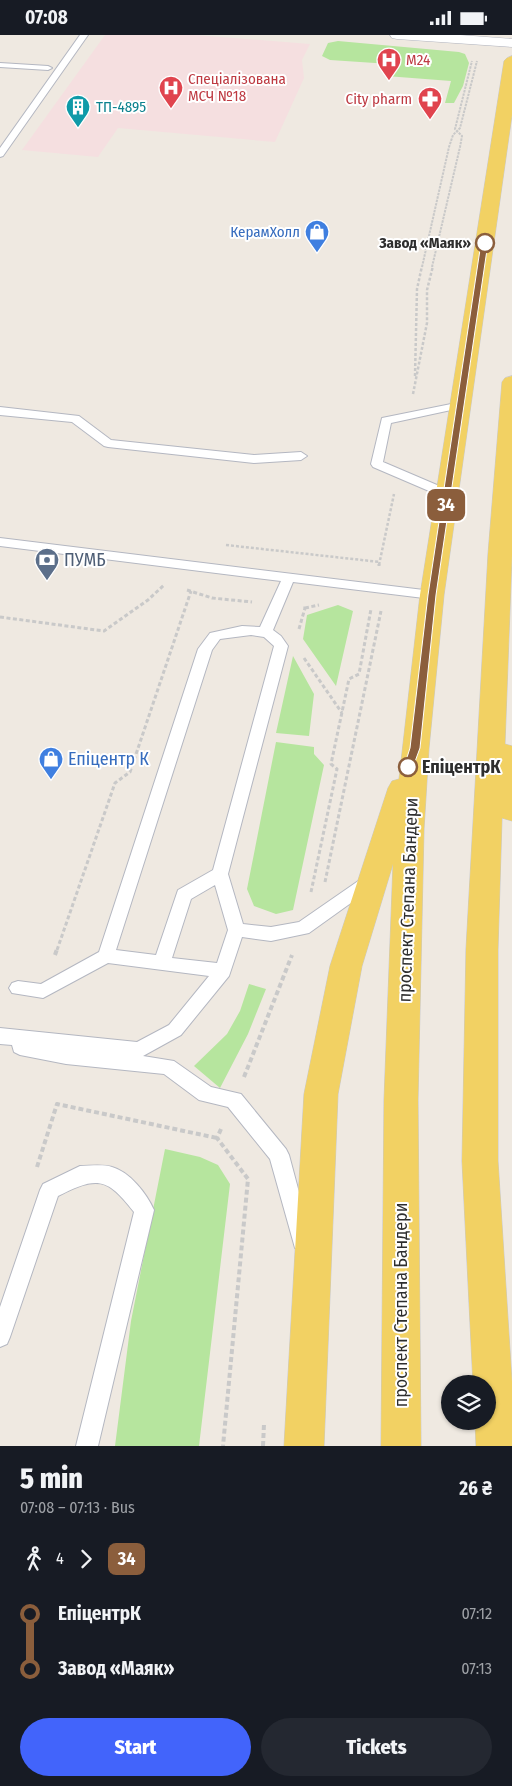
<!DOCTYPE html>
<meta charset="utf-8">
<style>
:root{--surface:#171b24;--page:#242831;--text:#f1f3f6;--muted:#9ea1a6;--accent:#4264fb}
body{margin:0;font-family:"Fira Sans Condensed",sans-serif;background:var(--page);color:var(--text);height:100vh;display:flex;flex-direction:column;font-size:19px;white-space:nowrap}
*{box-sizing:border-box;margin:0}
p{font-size:16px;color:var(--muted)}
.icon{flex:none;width:28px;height:28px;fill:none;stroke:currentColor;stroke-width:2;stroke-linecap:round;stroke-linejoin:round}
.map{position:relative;height:1411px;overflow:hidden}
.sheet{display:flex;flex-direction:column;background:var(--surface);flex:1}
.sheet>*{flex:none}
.badge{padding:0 10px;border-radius:8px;font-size:18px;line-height:32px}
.controls{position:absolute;left:441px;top:1340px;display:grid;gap:10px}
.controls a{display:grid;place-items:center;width:55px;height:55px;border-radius:50%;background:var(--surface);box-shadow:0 1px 4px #0004;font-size:25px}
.map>.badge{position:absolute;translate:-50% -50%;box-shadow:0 0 0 2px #fff}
.legs{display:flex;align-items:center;gap:8px;height:55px;padding:0 20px;font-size:16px}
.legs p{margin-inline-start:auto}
.summary{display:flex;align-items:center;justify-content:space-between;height:85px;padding:0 20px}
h1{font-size:28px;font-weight:800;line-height:38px}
.primary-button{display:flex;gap:10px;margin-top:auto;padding:10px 20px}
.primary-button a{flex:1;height:58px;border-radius:30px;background:var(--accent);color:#fff;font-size:20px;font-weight:800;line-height:58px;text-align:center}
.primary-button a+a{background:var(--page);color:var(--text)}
ul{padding:0 20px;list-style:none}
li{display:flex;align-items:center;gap:18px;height:55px;font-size:19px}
li i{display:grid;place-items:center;width:8px;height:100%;margin:0 6px;background:currentColor}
li i::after{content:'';width:12px;height:12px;margin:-6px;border:4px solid;border-radius:50%;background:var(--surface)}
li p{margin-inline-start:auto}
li:first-child i{background:linear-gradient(#0000 50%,currentColor 0)}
li:last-child i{background:linear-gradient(currentColor 50%,#0000 0)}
.status{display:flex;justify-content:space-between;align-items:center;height:35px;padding:0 25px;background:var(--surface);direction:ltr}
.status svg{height:14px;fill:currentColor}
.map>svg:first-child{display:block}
</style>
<div class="status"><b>07:08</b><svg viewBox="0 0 49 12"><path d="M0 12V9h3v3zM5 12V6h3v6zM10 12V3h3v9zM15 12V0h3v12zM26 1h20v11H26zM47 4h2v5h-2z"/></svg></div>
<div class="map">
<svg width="512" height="1411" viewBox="0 0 512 1411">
<rect width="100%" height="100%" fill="#efe9e1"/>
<!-- medical -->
<path fill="#f5dfe0" d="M105,0H195L310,9L302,25L304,43L275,107L118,93L98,122L22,115Z"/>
<!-- green -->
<path fill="#b6e59e" d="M338,6L459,17L465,19L469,28L463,51L454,68H445L451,46L386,41L390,29L330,25L322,21L328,8Z
M338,570L353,576L336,651L303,604L307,580Z
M293,621L314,659L309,701L276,698Z
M276,707L314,712V719L324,730L293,875L276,879L254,871L247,854Z
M249,949L266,954L248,999L220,1053L194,1031L227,999L240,976Z
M165,1114L200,1122L218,1130L230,1149L199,1411H115L131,1286Z"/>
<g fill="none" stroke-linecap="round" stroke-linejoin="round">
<defs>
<path id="lane" d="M80,0H88L3,121L0,122V113Z
M0,28L48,31L52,33L48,35L0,32Z
M461,367L465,368L467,370L465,372L391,388L383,427L451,456L453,459L451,462H443L373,432L371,429L382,383Z
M0,372L79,381L111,405L254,420L301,417L307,421L301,425L254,428L108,412L104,411L72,387L0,380Z
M0,503L432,556L437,557L439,560L437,563L432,564L293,547L273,595L281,601L288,611L228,839L243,889L271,892L299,887L364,842L370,840L376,842L378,846L376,850L309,898L271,906L242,902L229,941L181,1000L143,1021L174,1026L211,1052L241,1059L286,1114L289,1120L312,1206L309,1213L302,1215L295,1213L270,1124L228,1072L199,1065L164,1039L66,1029L20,1020L14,1017L12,1010L0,1009V993L137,1007L169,990L209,941L108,928L43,963L12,958L9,953L12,948L18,946L41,949L99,917L198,614L210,598L242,591L260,592L281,546L0,511ZM251,600L264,602L274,611L213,835L178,855L156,920L116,915L212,615L220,604ZM215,850L228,895L217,928L172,923L191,864Z
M80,1131C90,1131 103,1129 112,1132C130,1137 147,1159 154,1175L98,1411H76L134,1177C107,1142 97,1141 58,1161L10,1302L7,1309L0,1312V1272L40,1155L43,1149Z"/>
<path id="street" d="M390,0H460L512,4V12L397,4L392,3Z"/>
<path id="primary" d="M512,21V80L444,560L429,713L424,794L418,1065L421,1411H381L384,1065L393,829L362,931L338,1059L324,1411H284L304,1059L330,931L388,753L392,746L399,744L420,560L504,26L507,23Z
M512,341V520L505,709L512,711V786L502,783L498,914V1126L512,1347V1411H476L475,1386H488V1349H473L462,1126L466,914L488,519L502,347L505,343Z"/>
</defs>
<!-- lane casing -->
<use href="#lane" stroke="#b4b7c1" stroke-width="2"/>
<!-- street casing -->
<use href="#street" stroke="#b4b7c1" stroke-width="1"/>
<!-- primary casing -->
<use href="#primary" stroke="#c9c9c9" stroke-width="1"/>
<!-- path-far3 -->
<path stroke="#c9c9c9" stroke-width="2" stroke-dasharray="2.5 1" stroke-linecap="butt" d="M422,232L449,112L453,100L460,93L477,26
M432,232L460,112L462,101L455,94L472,26"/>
<!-- path-far2 -->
<path stroke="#c9c9c9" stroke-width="2.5" stroke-dasharray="3 2" stroke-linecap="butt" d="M415,341L417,254L422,231
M413,359L427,288V255L433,231
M226,510L380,527
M379,530L394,459"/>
<!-- path-far1 -->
<path stroke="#c9c9c9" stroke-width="3" stroke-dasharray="4 2.5" stroke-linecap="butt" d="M379,531V529
M187,555L212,563L252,567
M305,573L319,570
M0,582L104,596L148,565L164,550
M299,594L305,573H303
M304,623L342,678
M325,847L381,576
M311,857L337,734L331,729L349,644L359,639L371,574
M57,915L115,748L130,737L191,556"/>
<!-- path -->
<path stroke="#c9c9c9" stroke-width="4" stroke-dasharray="5 3" stroke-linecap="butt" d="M55,920L57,914
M244,1042L292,920
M221,1094L217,1103L248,1144L223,1411
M37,1132L57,1069L217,1103
M263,1411L264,1389"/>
<!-- lane -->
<use href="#lane" fill="#fff" fill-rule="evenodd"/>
<!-- street -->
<use href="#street" fill="#fff" fill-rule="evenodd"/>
<!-- primary -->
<use href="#primary" fill="#f2d163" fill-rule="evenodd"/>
</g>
<!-- line-1 -->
<path fill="#8b5e3c" stroke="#fff" d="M485,206L488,208L436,560L420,713L413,732L408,735L404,732L410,713L428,560L481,208Z"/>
<!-- icons -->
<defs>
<symbol id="hospital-pin" viewBox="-11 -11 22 30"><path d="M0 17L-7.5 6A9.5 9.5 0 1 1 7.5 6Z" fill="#e0444e" stroke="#fff"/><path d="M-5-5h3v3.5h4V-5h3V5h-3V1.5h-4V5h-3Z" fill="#fff"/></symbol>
<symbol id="pharmacy-pin" viewBox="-11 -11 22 30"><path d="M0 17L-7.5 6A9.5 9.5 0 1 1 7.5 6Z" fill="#e0444e" stroke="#fff"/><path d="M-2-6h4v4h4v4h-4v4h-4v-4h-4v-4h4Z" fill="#fff"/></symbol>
<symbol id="building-pin" viewBox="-11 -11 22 30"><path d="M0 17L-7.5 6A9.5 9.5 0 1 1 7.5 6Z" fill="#0f9aa8" stroke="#fff"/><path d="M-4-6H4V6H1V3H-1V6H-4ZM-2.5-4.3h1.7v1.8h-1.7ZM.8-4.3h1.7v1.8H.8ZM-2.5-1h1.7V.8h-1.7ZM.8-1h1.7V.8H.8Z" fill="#fff"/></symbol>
<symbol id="shop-pin" viewBox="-11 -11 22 30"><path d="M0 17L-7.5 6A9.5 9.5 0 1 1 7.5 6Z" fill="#3f7fe0" stroke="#fff"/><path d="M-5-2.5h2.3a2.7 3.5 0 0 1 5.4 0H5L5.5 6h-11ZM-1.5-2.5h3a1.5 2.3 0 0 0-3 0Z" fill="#fff"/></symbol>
<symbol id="bank-pin" viewBox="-11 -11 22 30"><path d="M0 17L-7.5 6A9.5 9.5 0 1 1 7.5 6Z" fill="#5c6f8a" stroke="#fff"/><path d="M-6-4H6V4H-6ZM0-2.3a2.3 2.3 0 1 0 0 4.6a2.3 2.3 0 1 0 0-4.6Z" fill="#fff"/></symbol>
</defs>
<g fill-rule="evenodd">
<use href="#hospital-pin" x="375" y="11" width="28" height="38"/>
<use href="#hospital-pin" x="157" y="39" width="28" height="38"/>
<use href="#pharmacy-pin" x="416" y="50" width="28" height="38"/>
<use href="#building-pin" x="64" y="58" width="28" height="38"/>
<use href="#shop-pin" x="303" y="183" width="28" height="38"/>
<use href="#bank-pin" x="33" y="511" width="28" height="38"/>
<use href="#shop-pin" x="37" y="710" width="28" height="38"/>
</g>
<!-- markers -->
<g fill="#fff" stroke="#8b5e3c" stroke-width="2.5">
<circle cx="485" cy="208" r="9"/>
<circle cx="408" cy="732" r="9"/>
</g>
<g text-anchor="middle" stroke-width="4" stroke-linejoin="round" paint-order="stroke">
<!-- far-health labels -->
<g font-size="15" fill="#be3a42" stroke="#fff" text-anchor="start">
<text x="406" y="30">М24</text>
<text x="188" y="49">Спеціалізована<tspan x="188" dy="17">МСЧ №18</tspan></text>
<text x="412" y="69" text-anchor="end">City pharm</text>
</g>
<!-- far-culture labels -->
<g font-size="15" fill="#0d838f" stroke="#fff" text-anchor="start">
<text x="96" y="77">ТП-4895</text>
</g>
<!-- far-shop labels -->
<g font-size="15" fill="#366cbe" stroke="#fff" text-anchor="end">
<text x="300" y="202">КерамХолл</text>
</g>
<!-- far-stop labels -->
<g font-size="15" font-weight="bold" fill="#2e2e2e" stroke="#fff" text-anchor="end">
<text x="471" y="213">Завод «Маяк»</text>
</g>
<!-- service labels -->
<g font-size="18" fill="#4e5e75" stroke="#fff" text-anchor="start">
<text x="64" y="531">ПУМБ</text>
</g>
<!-- shop labels -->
<g font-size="18" fill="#366cbe" stroke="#fff" text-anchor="start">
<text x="68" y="730">Епіцентр К</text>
</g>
<!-- stop labels -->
<g font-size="18" font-weight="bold" fill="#2e2e2e" stroke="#fff" text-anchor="start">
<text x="422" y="738">ЕпіцентрК</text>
</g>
<!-- street labels -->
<g font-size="18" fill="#2e2e2e" stroke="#fff">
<text transform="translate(408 865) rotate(-88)" y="6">проспект Степана Бандери</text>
<text transform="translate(401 1270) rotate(-90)" y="6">проспект Степана Бандери</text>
</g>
</g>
</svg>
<div class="controls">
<a><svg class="icon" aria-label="layers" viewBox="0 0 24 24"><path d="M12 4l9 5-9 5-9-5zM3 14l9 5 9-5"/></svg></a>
</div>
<b class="badge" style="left:446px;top:470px;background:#8b5e3c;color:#fff">34</b>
</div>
<section class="sheet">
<div class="summary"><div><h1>5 min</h1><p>07:08 – 07:13 · Bus</p></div><b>26 ₴</b></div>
<div class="legs"><svg class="icon" aria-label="walk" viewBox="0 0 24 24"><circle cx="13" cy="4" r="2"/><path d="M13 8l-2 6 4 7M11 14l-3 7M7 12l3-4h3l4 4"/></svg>4<svg class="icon" aria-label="forward" viewBox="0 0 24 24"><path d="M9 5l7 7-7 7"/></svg><b class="badge" style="background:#8b5e3c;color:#fff">34</b></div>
<ul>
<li><i style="color:#8b5e3c"></i><b>ЕпіцентрК</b><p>07:12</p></li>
<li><i style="color:#8b5e3c"></i><b>Завод «Маяк»</b><p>07:13</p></li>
</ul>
<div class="primary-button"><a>Start</a><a>Tickets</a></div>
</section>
